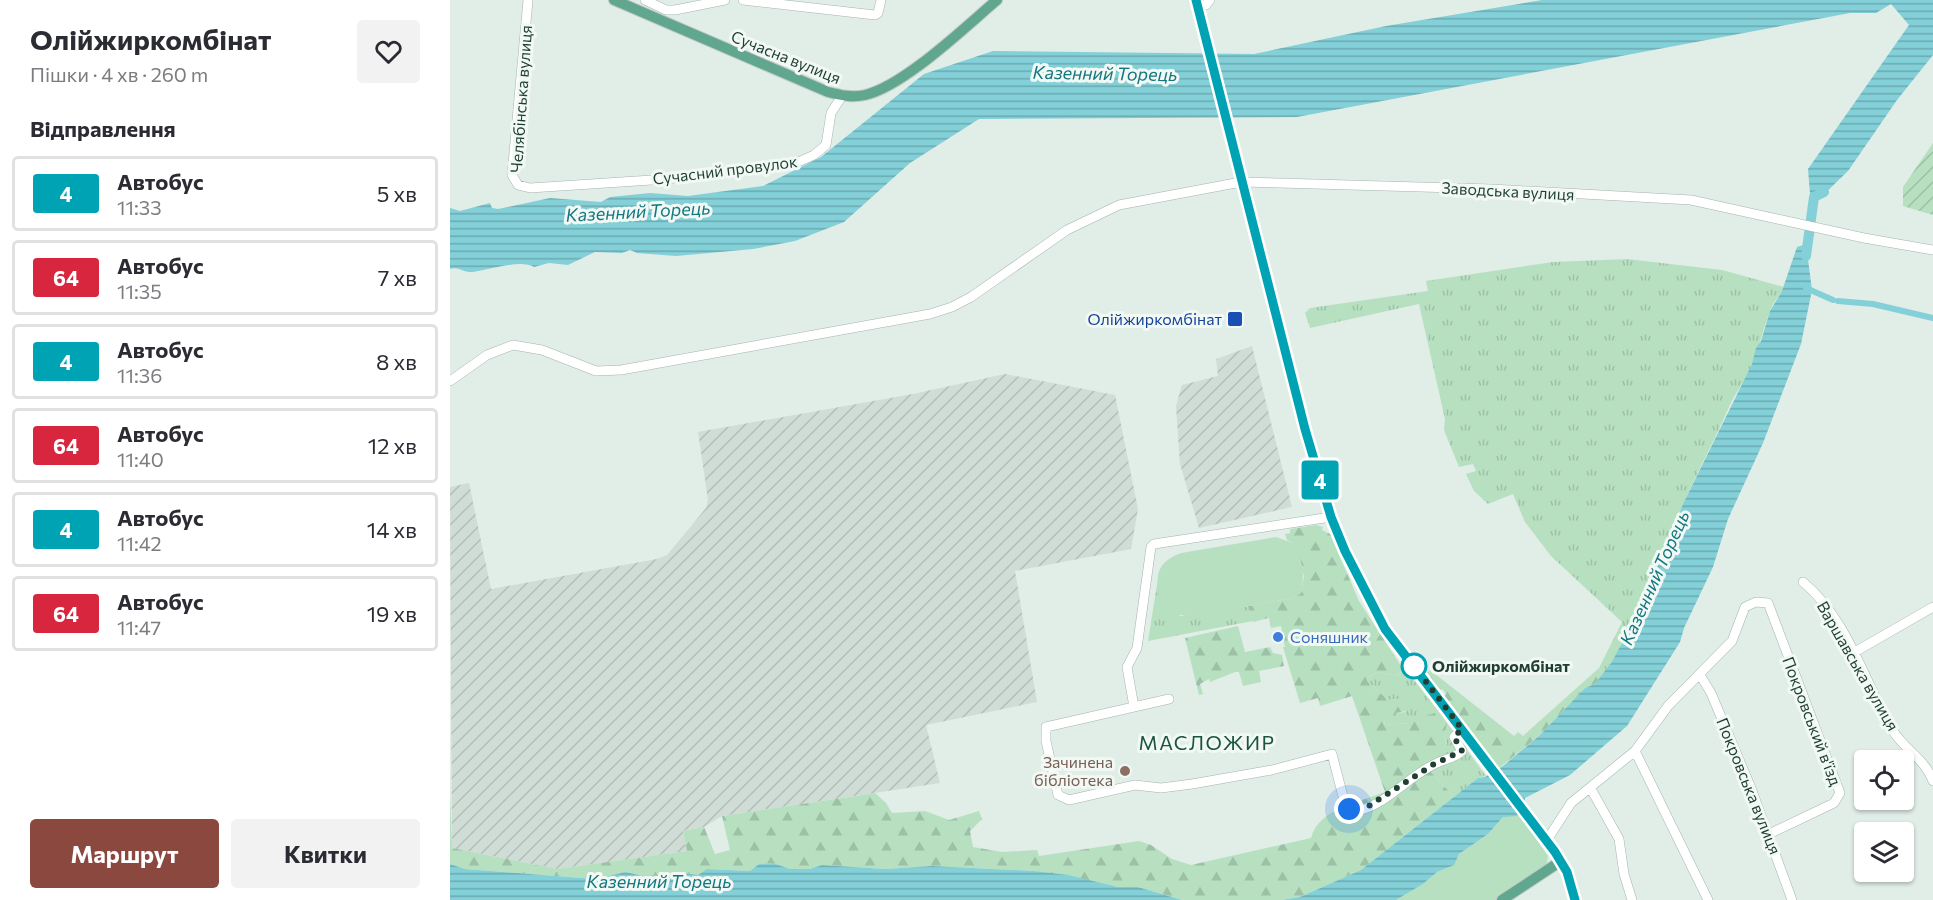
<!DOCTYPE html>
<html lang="uk">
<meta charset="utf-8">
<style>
:root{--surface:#fff;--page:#f2f2f3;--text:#2b2b33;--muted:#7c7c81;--line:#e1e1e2;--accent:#8a483f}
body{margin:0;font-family:Commissioner,sans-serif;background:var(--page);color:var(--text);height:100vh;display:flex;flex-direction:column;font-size:22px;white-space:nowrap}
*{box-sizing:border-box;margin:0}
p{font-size:20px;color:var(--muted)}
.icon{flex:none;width:33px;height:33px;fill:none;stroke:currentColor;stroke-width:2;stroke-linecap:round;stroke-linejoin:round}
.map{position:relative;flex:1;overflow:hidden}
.side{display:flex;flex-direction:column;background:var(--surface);width:450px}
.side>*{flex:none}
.badge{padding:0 12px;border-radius:4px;font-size:21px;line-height:39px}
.tools{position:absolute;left:1404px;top:750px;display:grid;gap:12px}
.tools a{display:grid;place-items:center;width:60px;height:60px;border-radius:6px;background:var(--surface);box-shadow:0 2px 4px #0004;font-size:30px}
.you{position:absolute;width:30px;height:30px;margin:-15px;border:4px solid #fff;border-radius:50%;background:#1a73e8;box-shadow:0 0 0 9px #1a73e833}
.map>.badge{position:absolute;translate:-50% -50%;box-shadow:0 0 0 3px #fff}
h2{padding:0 30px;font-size:22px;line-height:54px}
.round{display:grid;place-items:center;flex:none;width:63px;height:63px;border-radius:6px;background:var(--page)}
.headline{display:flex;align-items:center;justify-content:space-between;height:102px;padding:0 30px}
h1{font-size:28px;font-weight:700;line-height:45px}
.button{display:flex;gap:12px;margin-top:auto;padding:12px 30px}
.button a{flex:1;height:69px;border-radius:6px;background:var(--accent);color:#fff;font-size:24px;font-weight:700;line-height:69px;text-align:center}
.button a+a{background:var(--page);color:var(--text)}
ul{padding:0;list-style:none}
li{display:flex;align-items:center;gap:18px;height:75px;margin:0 12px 9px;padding:0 18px;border:3px solid var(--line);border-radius:6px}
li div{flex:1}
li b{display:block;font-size:22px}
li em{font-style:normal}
li .badge{min-width:66px;font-weight:700;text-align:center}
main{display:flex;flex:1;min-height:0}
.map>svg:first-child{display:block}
</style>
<main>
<section class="side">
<div class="headline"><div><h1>Олійжиркомбінат</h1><p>Пішки · 4 хв · 260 m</p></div><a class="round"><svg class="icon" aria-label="heart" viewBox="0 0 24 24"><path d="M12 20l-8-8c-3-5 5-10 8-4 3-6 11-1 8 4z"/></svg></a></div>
<h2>Відправлення</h2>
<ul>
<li><span class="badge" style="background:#00a3b4;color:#fff">4</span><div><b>Автобус</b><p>11:33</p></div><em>5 хв</em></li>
<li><span class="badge" style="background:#d7263d;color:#fff">64</span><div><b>Автобус</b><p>11:35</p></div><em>7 хв</em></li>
<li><span class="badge" style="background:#00a3b4;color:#fff">4</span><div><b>Автобус</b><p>11:36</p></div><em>8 хв</em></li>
<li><span class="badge" style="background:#d7263d;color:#fff">64</span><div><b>Автобус</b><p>11:40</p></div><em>12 хв</em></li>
<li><span class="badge" style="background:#00a3b4;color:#fff">4</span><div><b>Автобус</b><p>11:42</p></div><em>14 хв</em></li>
<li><span class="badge" style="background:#d7263d;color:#fff">64</span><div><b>Автобус</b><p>11:47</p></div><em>19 хв</em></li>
</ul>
<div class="button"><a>Маршрут</a><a>Квитки</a></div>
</section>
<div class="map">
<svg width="1483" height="900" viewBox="0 0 1483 900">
<defs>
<pattern id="industrial-furrows" width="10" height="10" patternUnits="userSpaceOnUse" patternTransform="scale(1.5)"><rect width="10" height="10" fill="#cfddd6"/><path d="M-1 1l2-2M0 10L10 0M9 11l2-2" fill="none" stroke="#b1bfb8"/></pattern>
<pattern id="grass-tufts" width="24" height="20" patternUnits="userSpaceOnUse" patternTransform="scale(1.5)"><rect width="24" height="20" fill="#b7e0c0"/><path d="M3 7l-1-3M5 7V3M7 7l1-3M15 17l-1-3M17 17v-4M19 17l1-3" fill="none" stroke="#9dc1a6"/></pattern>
<pattern id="forest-firs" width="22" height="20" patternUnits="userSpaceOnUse" patternTransform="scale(1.5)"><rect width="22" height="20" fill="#b7e0c0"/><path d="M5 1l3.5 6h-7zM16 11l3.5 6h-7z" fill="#9dc1a6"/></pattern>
<pattern id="garden-furrows" width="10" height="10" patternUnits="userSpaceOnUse" patternTransform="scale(1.5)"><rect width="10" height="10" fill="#b7e0c0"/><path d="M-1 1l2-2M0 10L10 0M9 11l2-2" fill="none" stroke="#9dc1a6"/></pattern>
<pattern id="water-rules" width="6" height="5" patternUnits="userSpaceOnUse" patternTransform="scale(1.5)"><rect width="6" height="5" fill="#83d0d8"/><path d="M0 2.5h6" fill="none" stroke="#6baab0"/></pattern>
</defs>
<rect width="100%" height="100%" fill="#e1ede7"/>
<!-- industrial -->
<path fill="url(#industrial-furrows)" d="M802,346L842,507L749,528L730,464L726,406L732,385L768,376L766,359Z
M555,374L665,395L688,509L681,549L565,571L587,702L476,725L490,783L272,816L254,827L233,831L237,851L107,869L2,848L0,487L19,483L41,589L207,559L217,555L256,508L258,500L248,432L463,394Z"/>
<!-- grass -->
<path fill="url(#grass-tufts)" d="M1177,259L1272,270L1334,287C1330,296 1323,302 1320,311C1313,329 1309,348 1301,367C1295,381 1285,393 1279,407C1267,435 1253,461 1240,489C1211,552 1193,618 1153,675L1149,668L1172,622L1101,556L1075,522L1063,494L1038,504L1024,491L1016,474L1026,471L1023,464L1009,467L994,430L995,419L969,304L860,328L855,313L860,308L978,291L976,281L1103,262Z
M709,572L708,584L730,616L798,606L803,621L698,641Z
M952,671L964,680L989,712L959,723L935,725L934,721L945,716V713L956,712V709L947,699L938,700L917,681L918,678L928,672L947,676Z
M997,723L1036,776L1028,778L1004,797L980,771L997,743L994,738Z"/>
<!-- forest -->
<path fill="url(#forest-firs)" d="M866,525L873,527L872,530L880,534L909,601L953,669L947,676L928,672L918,678L917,681L938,700L947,699L957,709L956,711L946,713L945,719L934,721L935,725L959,723L963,719L989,712L997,723L994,738L1002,755L980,771L1004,797L911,870L850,897L831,900H732L688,887H668L584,871L482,866L436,869L372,865L360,869H340L323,863L309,864L300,871L258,869L248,875L233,873L193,876L176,872L144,879L15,869L0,864V793L2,848L107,869L237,851L233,831L254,827L265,854L280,850L272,816L425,793L436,803L442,813L475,811L499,820L529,811L532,819L520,831L523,847L552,852L587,850L589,856L689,841L701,845L722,859L741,865L861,838C869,808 910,802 935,792L902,696L870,706L868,698L850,703L833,647H835L831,626L821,628L819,618L803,622L798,606L842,598L851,593L854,576L843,543L837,540L835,534L840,533V529Z
M788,626L795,652L820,647L823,653L832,655L834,666L809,671L811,682L793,686L789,672H785L760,682L759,679L750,684L753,694L749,695L735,638Z
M1149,668L1153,675L1145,684L1135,688L1089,736L1049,768L994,696L996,694L992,689L990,691L976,673L980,670L1064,736L1068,732L1073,736Z"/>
<!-- park -->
<path fill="#b7e0c0" d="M826,537L843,543C853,559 855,574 851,593L842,598L744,616L721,614L710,603C707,577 703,564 731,553Z
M1055,815H1069L1098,856L1096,867L1047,900H946L973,884L987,872L1003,865L1009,854L1038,834Z"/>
<!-- garden -->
<path fill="url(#garden-furrows)" d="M1483,143V215L1453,206V187Z"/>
<!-- water -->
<path fill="url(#water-rules)" d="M1092,0H1483V55L1447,100L1398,171L1368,200L1360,194L1358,169L1459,25L1441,4L1426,13H1400L847,117L529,119L460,163L394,222L345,241L303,249L226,256L187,253L180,250L172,253L145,252L118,265L99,263L84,267C70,259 39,270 23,272C14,273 8,266 0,269V208L10,211L40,203L42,208L48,209L100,198L151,202L160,197L200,193L238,196L313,186L371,157L474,74L543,51L804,54L936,26Z
M1356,244L1362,290L1351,344L1313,443L1278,519L1263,567L1234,628L1230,642L1177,726L1120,775L1075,798L1073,810L1067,816L1053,817L1038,834L1009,854L1004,865L987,872L973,884L946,900H831L850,897L911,870L1028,778L1035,777L1053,766L1089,736L1135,688L1145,684L1161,663L1189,613L1233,504L1302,364L1306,348L1311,341L1320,311L1332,291L1347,247Z
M323,863L340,869H360L372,865L436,869L482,866L584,871L618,875L668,887H688L732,900H0V864L15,869L144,879L176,872L193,876L233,873L248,875L257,869L300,871L309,864Z"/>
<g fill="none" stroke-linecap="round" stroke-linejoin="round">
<!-- canal -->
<path stroke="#83d0d8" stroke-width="6" d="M1356,288L1383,300
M1388,301L1423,304L1483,318"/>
<!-- river -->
<path stroke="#83d0d8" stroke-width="10" d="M1356,256L1364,197L1374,192"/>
<defs>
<path id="minor" d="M78,0L62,175L68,185L80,188L217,179L348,162L364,155L376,145L381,113L392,96
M195,0L216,10H225L275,0
M293,0L425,15L428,13L431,0
M747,6L756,5L760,0
M0,381L37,355L63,345L92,350L146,371L171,370L480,314L502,307L521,297L617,230L669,205L791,182L1041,189L1241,200L1414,238L1483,250
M1353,582C1398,619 1414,682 1443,731C1455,750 1475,759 1483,781
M1403,653L1483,607
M1250,675L1261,693L1301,788L1342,900
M719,699L596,727V741L608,795L619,800L685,785L711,788L742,784L822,770L882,754L895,804C899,810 904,812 911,810C939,802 960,775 987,763C995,759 1005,758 1012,751L1004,737L1012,729
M684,707L677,667L687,648L701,547L704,544L881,517
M1185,751L1258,900
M1141,789L1169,839L1174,874L1182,900
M1097,840L1121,803L1185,751L1218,706L1282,641L1295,607L1306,602L1318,603L1390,793L1384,803L1319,834
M1111,861L1117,872L1125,900"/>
<path id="major" d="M164,0L378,92C390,95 402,98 415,95C454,86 515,27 547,0
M746,0L855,429L881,517L895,551L935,629L1111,861L1052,900"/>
</defs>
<!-- minor casing -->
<use href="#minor" stroke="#a3b5ae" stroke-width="10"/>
<!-- major casing -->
<use href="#major" stroke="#c0c9c6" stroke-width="12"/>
<!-- minor -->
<use href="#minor" stroke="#fff" stroke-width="9"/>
<!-- major -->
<use href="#major" stroke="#61a790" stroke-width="10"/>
</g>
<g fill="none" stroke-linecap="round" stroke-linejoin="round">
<defs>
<path id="line" d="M746,0L855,429L881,517L895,551L935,629L1105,852L1117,872L1125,900"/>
</defs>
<!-- line casing -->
<use href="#line" stroke="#fff" stroke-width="14"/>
<!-- line -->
<use href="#line" stroke="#00a3b4" stroke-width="9"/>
<!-- walk -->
<path stroke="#1f3f35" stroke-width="6" stroke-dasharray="0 10.8" d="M899,809H914L984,764L1012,751L1004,737L1012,729L964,666"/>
</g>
<!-- markers -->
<rect fill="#1a4fb4" stroke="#f2f9f5" stroke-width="2" x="777" y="311" width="16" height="16" rx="3"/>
<circle fill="#3f7fe0" stroke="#f2f9f5" stroke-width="2" cx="828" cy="637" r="6"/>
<circle fill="#fff" stroke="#00a3b4" stroke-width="3" cx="964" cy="666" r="12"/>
<circle fill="#8d6e63" stroke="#f2f9f5" stroke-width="2" cx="675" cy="771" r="6"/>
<g text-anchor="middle" stroke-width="6" stroke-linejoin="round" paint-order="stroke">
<!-- street labels -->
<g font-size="16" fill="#1f3f35" stroke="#f2f9f5">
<text transform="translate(336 57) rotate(22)" y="6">Сучасна вулиця</text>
<text transform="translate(71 99) rotate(-86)" y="6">Челябінська вулиця</text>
<text transform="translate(275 170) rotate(-7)" y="6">Сучасний провулок</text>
<text transform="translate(1058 191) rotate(3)" y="6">Заводська вулиця</text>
<text transform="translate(1408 666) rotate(60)" y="6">Варшавська вулиця</text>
<text transform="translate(1362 721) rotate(69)" y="6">Покровський в'їзд</text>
<text transform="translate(1299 786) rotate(68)" y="6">Покровська вулиця</text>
</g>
<!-- transit labels -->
<g font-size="16" fill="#164399" stroke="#f2f9f5" text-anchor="end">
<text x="772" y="325">Олійжиркомбiнат</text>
</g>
<!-- shop labels -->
<g font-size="16" fill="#366cbe" stroke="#f2f9f5" text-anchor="start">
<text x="840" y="643">Соняшник</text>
</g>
<!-- stop labels -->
<g font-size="16" font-weight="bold" fill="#1f3f35" stroke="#f2f9f5" text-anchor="start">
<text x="982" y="672">Олійжиркомбінат</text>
</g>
<!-- education labels -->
<g font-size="16" fill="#785e54" stroke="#f2f9f5" text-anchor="end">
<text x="663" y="768">Зачинена<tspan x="663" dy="18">бібліотека</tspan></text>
</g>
<!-- water labels -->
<g font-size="18" font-style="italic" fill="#137781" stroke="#f2f9f5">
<text transform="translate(655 74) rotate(1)" y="6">Казенний Торець</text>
<text transform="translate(188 212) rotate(-3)" y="6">Казенний Торець</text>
<text transform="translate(1205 578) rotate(-66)" y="6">Казенний Торець</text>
<text x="209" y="888">Казенний Торець</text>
</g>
<!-- quarter labels -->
<g font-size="20" letter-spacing="1.5" fill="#195441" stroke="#f2f9f5">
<text x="757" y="750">МАСЛОЖИР</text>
</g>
</g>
</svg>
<div class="tools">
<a><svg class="icon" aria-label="locate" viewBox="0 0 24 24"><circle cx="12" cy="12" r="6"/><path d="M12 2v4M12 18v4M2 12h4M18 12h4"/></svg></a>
<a><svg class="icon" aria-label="layers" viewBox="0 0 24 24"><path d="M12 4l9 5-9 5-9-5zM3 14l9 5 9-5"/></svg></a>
</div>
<div class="you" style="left:899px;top:809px"></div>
<b class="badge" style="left:870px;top:480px;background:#00a3b4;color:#fff">4</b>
</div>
</main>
